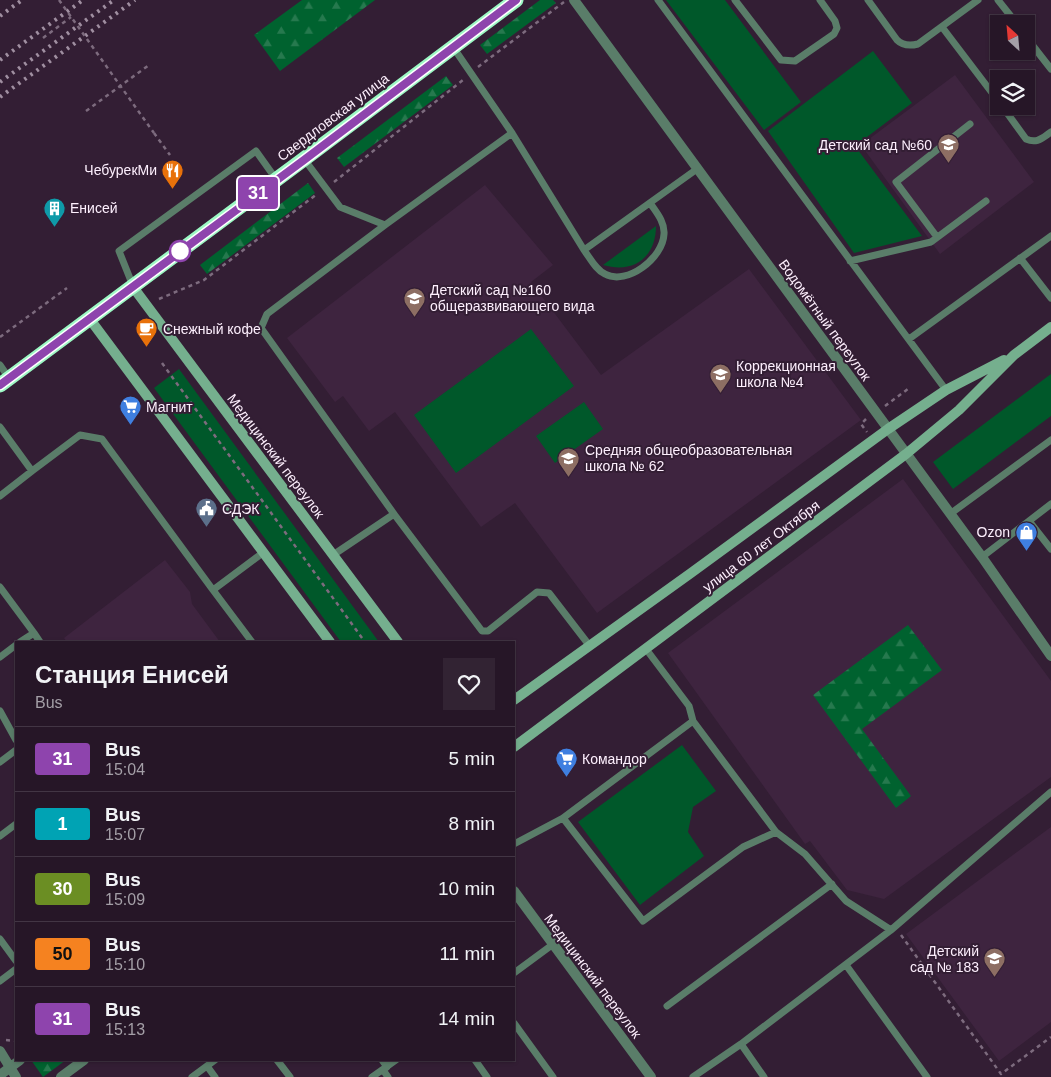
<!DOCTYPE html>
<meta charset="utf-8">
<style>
:root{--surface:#261627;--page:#322333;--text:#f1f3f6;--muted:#a49fa7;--line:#423544}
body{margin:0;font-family:Helvetica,sans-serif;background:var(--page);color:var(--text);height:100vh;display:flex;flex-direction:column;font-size:19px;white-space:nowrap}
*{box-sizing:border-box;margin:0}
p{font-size:16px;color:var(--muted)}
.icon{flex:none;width:28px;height:28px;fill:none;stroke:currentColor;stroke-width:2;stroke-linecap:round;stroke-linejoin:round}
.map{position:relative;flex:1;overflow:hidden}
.details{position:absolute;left:15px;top:641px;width:500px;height:420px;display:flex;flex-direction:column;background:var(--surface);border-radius:0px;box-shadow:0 1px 4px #0004,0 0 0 1px var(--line)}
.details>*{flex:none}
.badge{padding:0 10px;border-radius:4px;font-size:18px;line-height:32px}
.needle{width:32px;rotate:334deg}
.fabs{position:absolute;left:990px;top:15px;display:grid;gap:10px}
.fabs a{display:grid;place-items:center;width:45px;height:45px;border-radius:0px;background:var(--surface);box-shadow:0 1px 4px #0004,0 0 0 1px var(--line);font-size:25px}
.map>.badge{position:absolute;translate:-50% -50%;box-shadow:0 0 0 2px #fff}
.round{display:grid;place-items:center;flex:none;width:52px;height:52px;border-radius:0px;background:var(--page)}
.head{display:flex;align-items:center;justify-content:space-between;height:85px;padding:0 20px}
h1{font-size:24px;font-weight:700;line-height:38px}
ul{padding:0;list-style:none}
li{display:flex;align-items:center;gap:15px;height:65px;padding:0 20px;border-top:1px solid var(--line)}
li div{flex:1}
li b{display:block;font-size:19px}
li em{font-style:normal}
li .badge{min-width:55px;font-weight:700;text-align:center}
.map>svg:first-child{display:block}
</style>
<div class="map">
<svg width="1051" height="1077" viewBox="0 0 1051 1077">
<defs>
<pattern id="forest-firs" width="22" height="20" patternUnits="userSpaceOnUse" patternTransform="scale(1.25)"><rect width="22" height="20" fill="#00622f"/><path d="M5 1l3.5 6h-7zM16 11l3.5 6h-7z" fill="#26794e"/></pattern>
</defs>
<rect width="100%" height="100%" fill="#331e34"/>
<!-- built -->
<path fill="#3e243f" d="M955,75L1034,182L940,254L861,145Z
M485,185L553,265L531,282L601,375L749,269L861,420L597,613L515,503L481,527L395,412L369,431L343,396L335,402L287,338Z
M903,479L1051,681V777L884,899L847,890L810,841L805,844L668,653Z
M165,560L190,592L192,604L220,642H67L64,638Z
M1051,827V1022L999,1061L906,934Z"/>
<!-- green -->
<path fill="#00582a" d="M666,0H725L801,102L764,130Z
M873,51L912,103L855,146L922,236L854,253L768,131Z
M656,226C656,257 634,274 603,265Z
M531,329L574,386L456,473L414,415Z
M179,369L379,642H341L154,388Z
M1051,374V416L953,489L933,462Z
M584,402L603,429L555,463L536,436Z
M682,745L716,791L693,807L688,832L704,856L640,905L578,822Z"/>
<!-- forest -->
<path fill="url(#forest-firs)" d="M302,0H375L280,71L254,35Z
M540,0H553L556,3L487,54L480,45Z
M446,76L453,85L344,167L337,158Z
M308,183L315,193L207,274L200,265Z
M908,625L942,670L862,729L911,796L896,808L813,695Z
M31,1060H66L43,1077Z"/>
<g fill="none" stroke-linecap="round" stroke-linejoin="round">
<!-- path -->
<path stroke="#7d6b7e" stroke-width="2.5" stroke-dasharray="4 4" stroke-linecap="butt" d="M43,38L71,17
M478,67L564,2
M86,111L149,65
M154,133L170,155
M334,182L463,80
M159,299L204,280L317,194
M0,337L67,288
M162,363L365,642
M885,406L908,389
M866,419L861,424L867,432
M901,935L1001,1074L1051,1037
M6,1040L16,1041"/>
<!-- lane -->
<path stroke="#5a7d69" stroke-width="7" d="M658,0L946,390
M735,0L781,60L795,61L834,34L837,28L835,21L820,0
M868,0L897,40C903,46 910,46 918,44L978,0
M998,0L1017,24
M942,27L999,102
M1026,37L1051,69
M1002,106L1026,139C1037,144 1042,138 1051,132
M512,133L584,250L697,169
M304,159L340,207L385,225L267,314L261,328L394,514
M385,225L512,133L453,47
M937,237L896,182L970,124
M584,250C590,258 596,270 605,274C627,286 663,258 664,234C665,222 656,212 650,203
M1020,258L1051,298
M850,261L931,242L986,201
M133,286L119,251L256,151L276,179
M909,339L1051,236
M0,365L9,378
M0,427L32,471L80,435L102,439L213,590L264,552
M0,496L32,471
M950,514L1051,440
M1029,521L1051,504
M333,555L394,514L482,631H488L537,592L549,593L589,645
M982,557L1029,521L1051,549
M0,587L34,633L20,642
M213,590L252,642
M34,633L40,642
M0,657L16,645
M0,711L16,740
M0,762L16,750
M563,818L643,921L743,847L776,832L693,721
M776,832L805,854L846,901L891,930
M0,836L16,824
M514,844L563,818L693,721L689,706L646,649
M0,939L16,961
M846,965L927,1077
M514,973L552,945
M0,981L16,969
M667,1006L832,884
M514,1023L553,1077
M741,1044L764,1077
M277,1060L290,1077
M382,1060L387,1067L383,1070L388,1077
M475,1060L487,1077
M207,1066L215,1077
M192,1077L215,1060
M372,1077L396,1060
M693,1077L741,1044L891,930L1051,792"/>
<!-- street -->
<path stroke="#5a7d69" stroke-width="10" d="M574,0L982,557L1051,656
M514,891L651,1077
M0,1051L16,1077
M0,1075L20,1060
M61,1077L84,1060"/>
<!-- secondary -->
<path stroke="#75af8e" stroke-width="10" d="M133,287L398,642
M89,318L330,642
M514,700L691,573L888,429L946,390L1004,360
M514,747L906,454L959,410L1014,355L1051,327"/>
<!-- highway -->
<path stroke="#9cf8c4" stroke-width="15" d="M0,385L304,159L516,0"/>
<!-- rail -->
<path stroke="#a08fa1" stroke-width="4" stroke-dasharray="2.5 5" stroke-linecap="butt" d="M0,16L22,0
M0,60L83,0
M0,82L114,0
M0,97L135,0"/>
<!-- path-bridge -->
<path stroke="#7d6b7e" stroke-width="2.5" stroke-dasharray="4 4" stroke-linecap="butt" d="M59,0L154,133"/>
</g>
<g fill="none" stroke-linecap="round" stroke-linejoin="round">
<defs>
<path id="line" d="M0,385L304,160L516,0"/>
</defs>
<!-- line casing -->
<use href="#line" stroke="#fff" stroke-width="11"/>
<!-- line -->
<use href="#line" stroke="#8e44ad" stroke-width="8"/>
</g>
<!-- icons -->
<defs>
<symbol id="school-pin" viewBox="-11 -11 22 30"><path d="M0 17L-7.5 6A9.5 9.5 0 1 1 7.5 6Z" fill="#8d6e63" stroke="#331e34"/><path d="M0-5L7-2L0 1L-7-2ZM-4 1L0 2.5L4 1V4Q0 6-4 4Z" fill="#fff"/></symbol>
<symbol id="restaurant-pin" viewBox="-11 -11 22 30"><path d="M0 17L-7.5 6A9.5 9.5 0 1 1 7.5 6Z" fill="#e8710a" stroke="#331e34"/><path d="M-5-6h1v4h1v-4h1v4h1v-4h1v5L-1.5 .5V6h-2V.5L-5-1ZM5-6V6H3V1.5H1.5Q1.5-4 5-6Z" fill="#fff"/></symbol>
<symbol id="building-pin" viewBox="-11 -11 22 30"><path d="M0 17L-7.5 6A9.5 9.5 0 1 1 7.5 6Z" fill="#0f9aa8" stroke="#331e34"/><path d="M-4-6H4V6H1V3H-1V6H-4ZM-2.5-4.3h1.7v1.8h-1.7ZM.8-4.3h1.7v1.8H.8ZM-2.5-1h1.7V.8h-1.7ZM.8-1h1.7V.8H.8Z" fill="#fff"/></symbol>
<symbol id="cafe-pin" viewBox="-11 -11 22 30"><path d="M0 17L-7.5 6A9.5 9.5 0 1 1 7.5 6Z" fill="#e8710a" stroke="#331e34"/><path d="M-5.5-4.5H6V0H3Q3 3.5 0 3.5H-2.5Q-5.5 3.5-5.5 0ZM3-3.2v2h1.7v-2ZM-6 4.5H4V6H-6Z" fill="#fff"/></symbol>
<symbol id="supermarket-pin" viewBox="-11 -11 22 30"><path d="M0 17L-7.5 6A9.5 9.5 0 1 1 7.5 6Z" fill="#3f7fe0" stroke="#331e34"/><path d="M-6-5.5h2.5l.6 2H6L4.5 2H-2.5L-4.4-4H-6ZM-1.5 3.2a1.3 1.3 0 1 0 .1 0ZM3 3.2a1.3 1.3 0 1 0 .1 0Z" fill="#fff"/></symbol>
<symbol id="civic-pin" viewBox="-11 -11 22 30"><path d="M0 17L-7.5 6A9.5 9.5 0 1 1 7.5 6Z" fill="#5c6f8a" stroke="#331e34"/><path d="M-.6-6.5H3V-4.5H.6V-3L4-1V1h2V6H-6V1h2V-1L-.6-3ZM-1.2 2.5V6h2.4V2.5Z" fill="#fff"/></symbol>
<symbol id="shop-pin" viewBox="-11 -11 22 30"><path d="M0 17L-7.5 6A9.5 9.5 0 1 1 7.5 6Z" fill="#3f7fe0" stroke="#331e34"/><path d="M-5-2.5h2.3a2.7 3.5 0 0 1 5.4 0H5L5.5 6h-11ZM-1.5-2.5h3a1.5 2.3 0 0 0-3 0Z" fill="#fff"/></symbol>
</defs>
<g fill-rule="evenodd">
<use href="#school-pin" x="936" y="132" width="25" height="34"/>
<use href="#restaurant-pin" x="160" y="158" width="25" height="34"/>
<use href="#building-pin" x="42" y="196" width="25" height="34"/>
<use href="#school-pin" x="402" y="286" width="25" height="34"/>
<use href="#cafe-pin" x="134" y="316" width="25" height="34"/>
<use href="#school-pin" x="708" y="362" width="25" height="34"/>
<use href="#supermarket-pin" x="118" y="394" width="25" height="34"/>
<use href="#school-pin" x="556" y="446" width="25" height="34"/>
<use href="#civic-pin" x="194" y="496" width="25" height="34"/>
<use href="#shop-pin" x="1014" y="520" width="25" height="34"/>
<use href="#supermarket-pin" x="554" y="746" width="25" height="34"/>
<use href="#school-pin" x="982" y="946" width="25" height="34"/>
</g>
<!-- markers -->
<circle fill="#fff" stroke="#8e44ad" stroke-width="2.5" cx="180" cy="251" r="10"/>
<g text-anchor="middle" stroke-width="4" stroke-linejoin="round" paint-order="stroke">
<!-- street labels -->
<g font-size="14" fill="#fdeffd" stroke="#331e34">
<text transform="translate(333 117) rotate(-37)" y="5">Свердловская улица</text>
<text transform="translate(825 320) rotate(54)" y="5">Водомётный переулок</text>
<text transform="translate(276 456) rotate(53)" y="5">Медицинский переулок</text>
<text transform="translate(761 546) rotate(-37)" y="5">улица 60 лет Октября</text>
<text transform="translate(593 976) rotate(53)" y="5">Медицинский переулок</text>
</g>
<!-- poi labels -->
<g font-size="14" fill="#fdeffd" stroke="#331e34" text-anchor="start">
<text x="932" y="150" text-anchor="end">Детский сад №60</text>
<text x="157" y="175" text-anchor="end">ЧебурекМи</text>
<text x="70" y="213">Енисей</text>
<text x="430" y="295">Детский сад №160<tspan x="430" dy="16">общеразвивающего вида</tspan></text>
<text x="163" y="334">Снежный кофе</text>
<text x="736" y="371">Коррекционная<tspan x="736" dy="16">школа №4</tspan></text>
<text x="146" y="412">Магнит</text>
<text x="585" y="455">Средняя общеобразовательная<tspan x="585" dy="16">школа № 62</tspan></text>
<text x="222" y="514">СДЭК</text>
<text x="1010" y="537" text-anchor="end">Ozon</text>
<text x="582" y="764">Командор</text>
<text x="979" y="956" text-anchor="end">Детский<tspan x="979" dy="16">сад № 183</tspan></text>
</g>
</g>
</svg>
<div class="fabs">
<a><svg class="needle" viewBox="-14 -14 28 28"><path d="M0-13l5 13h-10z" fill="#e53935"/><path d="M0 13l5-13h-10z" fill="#a49fa7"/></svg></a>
<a><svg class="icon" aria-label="layers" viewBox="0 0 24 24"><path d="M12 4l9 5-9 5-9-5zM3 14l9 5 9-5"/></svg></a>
</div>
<b class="badge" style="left:258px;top:193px;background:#8e44ad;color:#fff">31</b>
<section class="details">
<div class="head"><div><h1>Станция Енисей</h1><p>Bus</p></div><a class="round"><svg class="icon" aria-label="heart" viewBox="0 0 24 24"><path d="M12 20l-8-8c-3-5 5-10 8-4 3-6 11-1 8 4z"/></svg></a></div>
<ul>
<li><span class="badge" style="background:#8e44ad;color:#fff">31</span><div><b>Bus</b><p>15:04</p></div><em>5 min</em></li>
<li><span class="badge" style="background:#00a3b4;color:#fff">1</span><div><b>Bus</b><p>15:07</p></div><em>8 min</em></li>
<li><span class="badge" style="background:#6b8e23;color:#fff">30</span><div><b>Bus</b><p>15:09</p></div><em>10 min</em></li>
<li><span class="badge" style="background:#f58220;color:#111">50</span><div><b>Bus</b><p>15:10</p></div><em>11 min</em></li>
<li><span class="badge" style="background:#8e44ad;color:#fff">31</span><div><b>Bus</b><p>15:13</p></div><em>14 min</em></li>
</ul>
</section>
</div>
